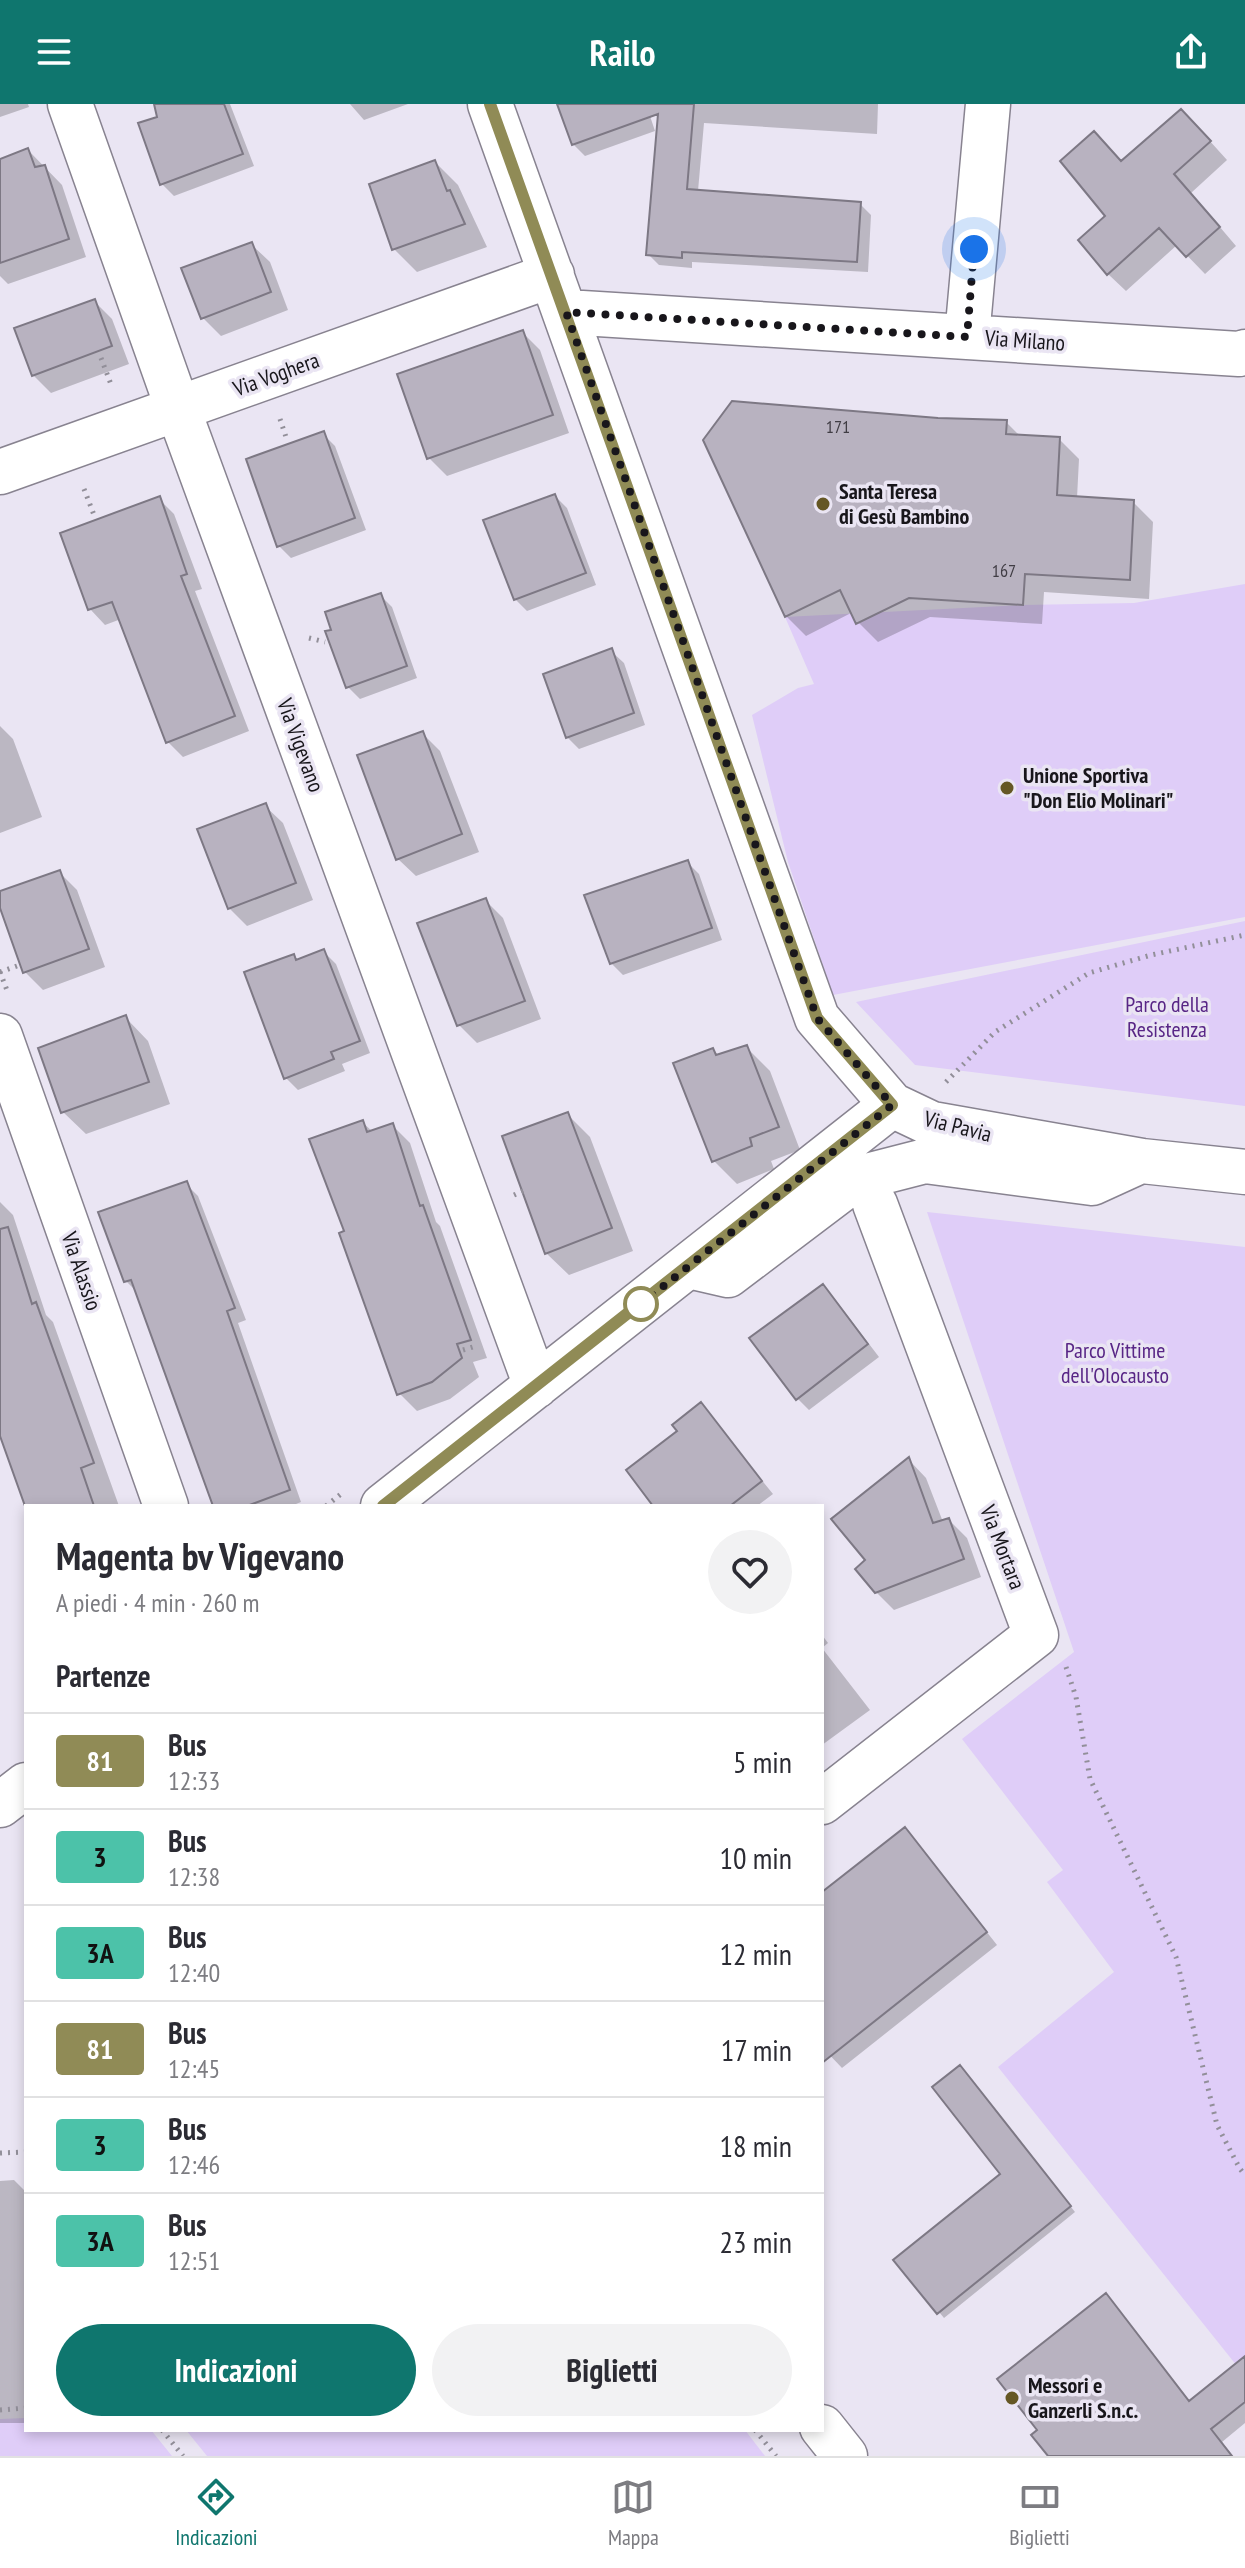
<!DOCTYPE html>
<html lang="it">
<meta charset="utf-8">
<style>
:root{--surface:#fff;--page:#f2f2f3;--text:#2b2b33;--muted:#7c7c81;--line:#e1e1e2;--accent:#0f766e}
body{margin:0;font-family:"PT Sans Narrow",sans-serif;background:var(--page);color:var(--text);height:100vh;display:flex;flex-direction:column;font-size:30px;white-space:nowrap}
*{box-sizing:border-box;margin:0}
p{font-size:26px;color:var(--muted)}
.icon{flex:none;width:44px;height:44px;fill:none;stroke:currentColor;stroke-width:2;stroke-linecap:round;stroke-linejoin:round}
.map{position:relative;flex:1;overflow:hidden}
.details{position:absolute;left:24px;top:1400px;width:800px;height:928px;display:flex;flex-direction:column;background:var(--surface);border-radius:0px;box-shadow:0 4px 12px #0003}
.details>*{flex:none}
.badge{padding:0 16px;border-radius:6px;font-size:28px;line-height:52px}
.you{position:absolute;width:40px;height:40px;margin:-20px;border:6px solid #fff;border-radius:50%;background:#1a73e8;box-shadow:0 0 0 12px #1a73e833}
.map>.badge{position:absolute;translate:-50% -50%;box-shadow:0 0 0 4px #fff}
h2{padding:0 32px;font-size:30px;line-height:72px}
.round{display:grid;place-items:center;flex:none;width:84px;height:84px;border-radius:42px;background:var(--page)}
.summary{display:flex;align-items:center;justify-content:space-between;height:136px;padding:0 32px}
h1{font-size:38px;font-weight:800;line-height:60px}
.cta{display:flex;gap:16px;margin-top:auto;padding:16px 32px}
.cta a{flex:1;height:92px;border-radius:48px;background:var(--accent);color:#fff;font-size:32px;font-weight:800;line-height:92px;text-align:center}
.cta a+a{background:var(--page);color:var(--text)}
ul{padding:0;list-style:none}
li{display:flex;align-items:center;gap:24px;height:96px;padding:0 32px;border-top:2px solid var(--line)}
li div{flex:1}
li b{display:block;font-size:30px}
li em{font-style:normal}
li .badge{min-width:88px;font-weight:700;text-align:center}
header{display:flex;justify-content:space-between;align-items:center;height:104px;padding:0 32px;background:var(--accent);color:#fff;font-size:36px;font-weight:800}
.dock{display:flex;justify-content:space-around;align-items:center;height:112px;border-top:2px solid var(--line);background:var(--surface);font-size:22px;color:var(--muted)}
.dock a{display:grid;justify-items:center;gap:4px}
.dock .current{color:var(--accent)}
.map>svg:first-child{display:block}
</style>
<header><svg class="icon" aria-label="menu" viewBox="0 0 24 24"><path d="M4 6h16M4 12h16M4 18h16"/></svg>Railo<svg class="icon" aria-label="share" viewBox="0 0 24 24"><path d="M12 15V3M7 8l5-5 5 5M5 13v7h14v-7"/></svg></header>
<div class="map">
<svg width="1245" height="2352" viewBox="0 0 1245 2352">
<rect width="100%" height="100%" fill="#eae5f3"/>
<!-- green -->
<path fill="#dfcdf8" d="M1245,480V813L833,891L788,758L752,611L798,584L814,580L785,513L1023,501L1134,499Z
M1245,817V1002L915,961L856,898Z
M927,1108L1245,1143V2272L998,1963L1114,1868L1047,1778L1063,1766L962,1635L1074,1548Z
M26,2314V2326H151L172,2352H0V2315Z
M186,2326H745L765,2352H207Z"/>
<!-- shadow -->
<path fill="#0003" d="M0,0H28L29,3L0,13Z
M168,0H230L254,62L174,92L162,80L160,14Z
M350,0H408L364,16Z
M560,0H646L655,27L585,52L573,40Z
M660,0H878L877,30L704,19L698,87L860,100L871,111L868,168L692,158V164L659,161L648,150Z
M1199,25L1227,56L1191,89L1236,142L1205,170L1177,141L1126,187L1108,170V112Z
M28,46L62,81L86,153L8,180L0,172V57Z
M435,58L458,81L487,143L417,168L394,145L372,81Z
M252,141L270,158L288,206L221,232L203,214L184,165Z
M94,197L112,215L129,260L51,289L33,271Z
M522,228L540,246L569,329L447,372L429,354Z
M938,316L1006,318L1021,333L1059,335L1079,355L1077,394L1133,398L1153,418L1149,495L1044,488L1042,520L930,513L878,538L858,518L853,508L806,532L786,512Z
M323,330L335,342L366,426L291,454L279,442Z
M555,392L567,404L596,481L527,507L515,495Z
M159,395L174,410L202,485L195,487L249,627L183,653L168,638L121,515L105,521L90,505Z
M380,491L392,503L417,574L360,595L348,583Z
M611,547L624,559L645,621L579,645L567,633Z
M0,622L13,635L42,713L0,729Z
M422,629L440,647L479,748L416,772L398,755Z
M265,702L283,719L313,796L247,822L229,804Z
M687,758L699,770L722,836L623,871L611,859Z
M59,768L77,786L105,863L43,886L25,868L0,799V789Z
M485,796L503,814L541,915L477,939L459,921Z
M324,848L336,860L370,949L342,960L345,967L298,986L286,974L293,853L298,857Z
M126,914L148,937L170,1000L86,1030L63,1008Z
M747,944L770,967L800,1046L771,1057L774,1065L737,1080L714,1057L675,960L713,946L719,953Z
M567,1010L590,1033L633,1147L569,1171L546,1149Z
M362,1018L373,1028L393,1022L410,1039L436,1118L440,1122L487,1254L473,1258L479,1273L450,1295L417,1307L399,1289L346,1128Z
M186,1080L198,1092L246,1216L238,1219L301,1398L291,1402H215L138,1189L126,1177Z
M0,1098L13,1111L46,1211L53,1218L119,1402H26L0,1328Z
M822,1182L834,1194L879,1253L809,1306L797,1294Z
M701,1301L773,1390L757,1402H655Z
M909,1356L926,1374L943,1418L949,1416L967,1434L981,1473L894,1506L876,1488L868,1457Z
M822,1531L828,1539L822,1544L870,1606L822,1641Z
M916,1738L997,1841L842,1964L822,1943V1791Z
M965,1969L1075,2108L944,2214L896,2156L1003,2070Z
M14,2076L26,2088V2319H0V2077Z
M1105,2192L1117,2203L1190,2298L1245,2273V2319L1222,2338L1233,2352H1061Z"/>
<!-- building -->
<path fill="#b8b2c0" stroke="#7d7884" stroke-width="2" d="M154,0H224L243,50L160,81L138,19L157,13Z
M557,0H694L687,85L861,98L857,158L682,148V154L646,151L658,10L572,41Z
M1181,5L1211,37L1174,70L1220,123L1186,153L1159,124L1107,171L1078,136L1105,112L1060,57L1094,27L1121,57Z
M28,44L35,63L45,61L69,135L0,159V55Z
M435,56L447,87L450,86L465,120L392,146L369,80Z
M252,138L271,188L201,215L181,164Z
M95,195L112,242L32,272L14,224Z
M523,226L553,311L427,355L397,270Z
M732,297L938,314L1007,316L1006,330L1060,333L1057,391L1134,396L1130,476L1025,470L1023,501L909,494L856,520L840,486L785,513L703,336Z
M324,327L355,414L277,443L246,355Z
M555,390L586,469L514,496L483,416Z
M160,392L187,470L181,472L235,612L166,639L112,498L88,506L60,429Z
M381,489L407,562L346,584L325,527L331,526L325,508Z
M612,544L634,609L566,634L543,570Z
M423,627L462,730L396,756L357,651Z
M266,699L296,779L228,805L197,725Z
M688,756L712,824L610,860L584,791Z
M60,766L89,845L23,869L0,804V787Z
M486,794L525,897L457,922L417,819Z
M324,845L360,937L331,948L334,955L284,975L244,868L294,850L296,856Z
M126,911L149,978L61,1009L38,944Z
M747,941L779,1023L750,1034L752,1042L712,1058L673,959L713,944L716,951Z
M568,1008L612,1124L545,1150L502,1032Z
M363,1016L367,1028L393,1019L420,1102L423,1101L471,1236L457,1240L462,1254L432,1278L397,1291L339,1129L344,1127L309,1035Z
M187,1077L235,1204L227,1207L290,1386L247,1402H213L131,1176L124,1178L98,1108Z
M8,1123L32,1200L36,1198L94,1359L81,1364L94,1402H25L0,1332V1125Z
M823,1180L868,1240L796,1296L749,1234Z
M701,1298L762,1377L730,1402H653L626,1366L677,1327L672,1321Z
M909,1353L933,1419L949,1414L964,1455L875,1489L855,1465L865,1456L831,1415Z
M905,1723L987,1828L822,1959V1788Z
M960,1961L1071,2102L937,2210L893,2156L1000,2070L932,1983Z
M1106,2189L1189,2297L1245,2252V2298L1211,2325L1232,2352H1048L1031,2331L1037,2326L997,2275Z"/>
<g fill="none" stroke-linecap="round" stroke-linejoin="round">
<defs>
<path id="minor" d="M70,0L178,305L536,1282
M490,0L817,914L892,1001L932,1020L1142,1057L1245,1068
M566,208L1239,250L1245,248
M967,233L988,0
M0,368L552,171
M0,932L166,1402
M689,1162L728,1171L855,1075L925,1057L1092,1079L1138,1058
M383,1402L892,1001
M822,1698L1036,1531L875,1100
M0,1701L26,1681
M822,2323L845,2352"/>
</defs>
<!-- minor casing -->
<use href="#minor" stroke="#888390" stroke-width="47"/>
<!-- path -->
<path stroke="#928f99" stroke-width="5" stroke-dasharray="2 6" stroke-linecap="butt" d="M101,254L112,283
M280,315L286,333
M84,385L94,411
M309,534L325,538
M0,868L8,889
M0,868L17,862
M946,978L995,928L1089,869L1151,851L1245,831
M514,1091L525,1086
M463,1246L476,1242
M326,1402L341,1390
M1066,1563L1076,1593L1090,1675L1176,1853L1217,2021L1240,2065L1245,2071
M0,2049L26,2048
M0,2306L26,2304
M162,2326L183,2352
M755,2326L776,2352"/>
<!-- minor -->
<use href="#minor" stroke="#fff" stroke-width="44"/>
</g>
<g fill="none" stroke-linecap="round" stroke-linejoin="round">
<defs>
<path id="line" d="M383,1402L892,1001L817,914L490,0"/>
</defs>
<!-- line casing -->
<use href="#line" stroke="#fff" stroke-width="18"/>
<!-- line -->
<use href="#line" stroke="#908b56" stroke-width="12"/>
<!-- walk -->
<path stroke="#18161b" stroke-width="8" stroke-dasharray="0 14.4" d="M641,1200L892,1001L817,914L566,208L967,233L974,145"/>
</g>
<!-- markers -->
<g fill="#655724" stroke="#eae5f3" stroke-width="3">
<circle cx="823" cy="400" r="8"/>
<circle cx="1007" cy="684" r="8"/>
<circle cx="1012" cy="2294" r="8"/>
</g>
<circle fill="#fff" stroke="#908b56" stroke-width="4" cx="641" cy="1200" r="16"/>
<g text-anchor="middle" stroke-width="7" stroke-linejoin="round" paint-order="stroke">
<!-- number labels -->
<g font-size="18" fill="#403d44">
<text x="838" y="329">171</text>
<text x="1004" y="473">167</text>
</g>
<!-- street labels -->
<g font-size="22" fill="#18161b" stroke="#eae5f3">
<text transform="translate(1025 236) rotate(4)" y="8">Via Milano</text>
<text transform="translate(276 270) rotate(-20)" y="8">Via Voghera</text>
<text transform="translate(301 641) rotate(70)" y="8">Via Vigevano</text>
<text transform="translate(958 1022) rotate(14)" y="8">Via Pavia</text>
<text transform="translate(82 1167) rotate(71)" y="8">Via Alassio</text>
<text transform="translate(1003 1443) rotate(69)" y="8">Via Mortara</text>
</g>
<!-- poi labels -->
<g font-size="22" font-weight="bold" fill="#18161b" stroke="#eae5f3" text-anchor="start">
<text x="839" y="395">Santa Teresa<tspan x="839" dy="25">di Gesù Bambino</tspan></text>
<text x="1023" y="679">Unione Sportiva<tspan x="1023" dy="25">"Don Elio Molinari"</tspan></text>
<text x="1028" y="2289">Messori e<tspan x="1028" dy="25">Ganzerli S.n.c.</tspan></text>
</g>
<!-- park labels -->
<g font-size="22" fill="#582686" stroke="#eae5f3">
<text x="1167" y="908">Parco della<tspan x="1167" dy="25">Resistenza</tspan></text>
<text x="1115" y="1254">Parco Vittime<tspan x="1115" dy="25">dell'Olocausto</tspan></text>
</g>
</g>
</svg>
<div class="you" style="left:974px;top:145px"></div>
<section class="details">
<div class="summary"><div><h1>Magenta bv Vigevano</h1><p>A piedi · 4 min · 260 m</p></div><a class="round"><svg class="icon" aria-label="heart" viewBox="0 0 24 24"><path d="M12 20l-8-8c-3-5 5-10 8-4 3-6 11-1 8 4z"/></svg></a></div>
<h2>Partenze</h2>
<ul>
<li><span class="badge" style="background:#908b56;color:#fff">81</span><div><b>Bus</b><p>12:33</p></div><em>5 min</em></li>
<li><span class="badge" style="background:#4cc2a9;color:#111">3</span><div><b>Bus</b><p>12:38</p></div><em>10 min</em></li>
<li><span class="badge" style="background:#4cc2a9;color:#111">3A</span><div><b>Bus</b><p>12:40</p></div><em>12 min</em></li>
<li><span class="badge" style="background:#908b56;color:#fff">81</span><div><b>Bus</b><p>12:45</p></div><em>17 min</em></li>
<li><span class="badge" style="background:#4cc2a9;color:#111">3</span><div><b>Bus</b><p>12:46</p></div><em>18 min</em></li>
<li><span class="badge" style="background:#4cc2a9;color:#111">3A</span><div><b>Bus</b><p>12:51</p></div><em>23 min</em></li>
</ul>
<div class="cta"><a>Indicazioni</a><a>Biglietti</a></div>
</section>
</div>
<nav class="dock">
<a class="current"><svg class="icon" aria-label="directions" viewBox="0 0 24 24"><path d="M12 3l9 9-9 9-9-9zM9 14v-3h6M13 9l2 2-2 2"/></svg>Indicazioni</a>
<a><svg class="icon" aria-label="map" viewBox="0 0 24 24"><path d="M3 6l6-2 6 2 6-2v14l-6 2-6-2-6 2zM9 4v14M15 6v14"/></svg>Mappa</a>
<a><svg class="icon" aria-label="tickets" viewBox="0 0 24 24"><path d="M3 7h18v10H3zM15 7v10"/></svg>Biglietti</a>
</nav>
